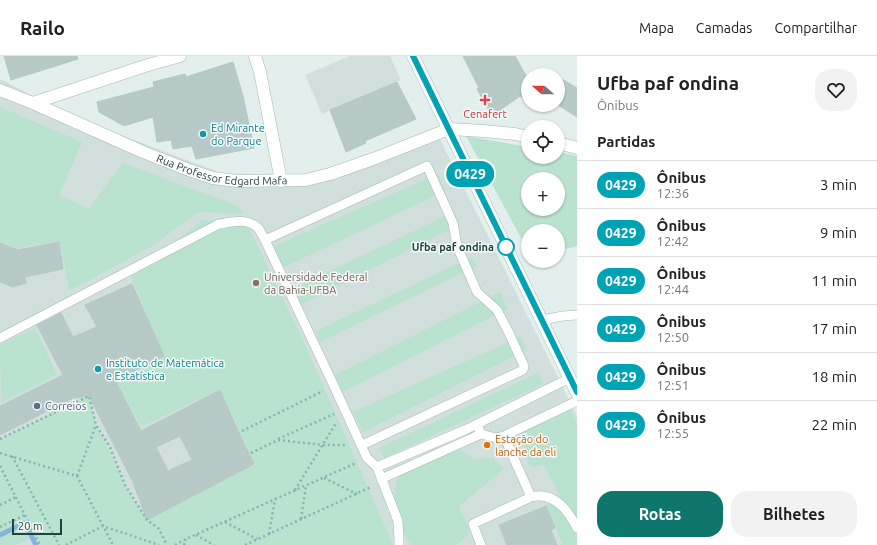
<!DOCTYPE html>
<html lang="pt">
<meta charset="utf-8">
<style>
:root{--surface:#fff;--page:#f2f2f2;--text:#222;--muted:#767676;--line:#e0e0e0;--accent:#0f766e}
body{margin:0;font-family:Ubuntu,sans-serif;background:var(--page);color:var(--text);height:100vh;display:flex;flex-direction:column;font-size:15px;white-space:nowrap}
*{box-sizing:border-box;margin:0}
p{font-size:13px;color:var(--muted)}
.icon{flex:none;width:22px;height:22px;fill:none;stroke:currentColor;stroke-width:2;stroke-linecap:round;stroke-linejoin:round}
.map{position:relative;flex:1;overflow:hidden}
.side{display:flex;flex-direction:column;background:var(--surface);width:300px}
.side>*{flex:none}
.badge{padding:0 8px;border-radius:13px;font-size:14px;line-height:26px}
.needle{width:26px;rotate:290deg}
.tools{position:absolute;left:521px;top:12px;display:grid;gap:8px}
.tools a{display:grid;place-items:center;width:44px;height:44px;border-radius:50%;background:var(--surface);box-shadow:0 1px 3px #0004;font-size:20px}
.scale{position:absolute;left:12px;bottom:10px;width:50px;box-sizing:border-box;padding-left:4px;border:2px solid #204342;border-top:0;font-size:11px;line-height:14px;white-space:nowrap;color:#204342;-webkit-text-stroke:3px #f4faf9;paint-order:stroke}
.map>.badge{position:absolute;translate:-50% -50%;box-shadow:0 0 0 2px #fff}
h2{padding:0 20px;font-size:15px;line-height:36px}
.round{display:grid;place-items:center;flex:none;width:42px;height:42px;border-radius:16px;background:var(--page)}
.summary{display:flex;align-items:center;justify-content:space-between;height:68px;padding:0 20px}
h1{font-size:19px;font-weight:700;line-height:30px}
.cta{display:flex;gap:8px;margin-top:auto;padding:8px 20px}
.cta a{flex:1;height:46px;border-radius:16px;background:var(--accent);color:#fff;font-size:16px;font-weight:700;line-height:46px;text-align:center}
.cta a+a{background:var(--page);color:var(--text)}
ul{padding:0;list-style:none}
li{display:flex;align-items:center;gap:12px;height:48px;padding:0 20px;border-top:1px solid var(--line)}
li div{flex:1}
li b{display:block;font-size:15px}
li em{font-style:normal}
li .badge{min-width:44px;font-weight:700;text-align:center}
header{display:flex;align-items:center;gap:24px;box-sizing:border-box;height:56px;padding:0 20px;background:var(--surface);border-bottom:1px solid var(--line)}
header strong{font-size:19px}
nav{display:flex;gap:22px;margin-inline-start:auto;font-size:14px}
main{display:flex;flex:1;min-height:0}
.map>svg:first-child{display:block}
</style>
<header>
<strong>Railo</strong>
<nav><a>Mapa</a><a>Camadas</a><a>Compartilhar</a></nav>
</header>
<main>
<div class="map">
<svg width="577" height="489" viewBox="0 0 577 489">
<rect width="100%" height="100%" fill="#e3efec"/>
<!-- built -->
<path fill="#d1dfdd" d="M350,0H390L401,24L322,58L305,19Z
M0,23L74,61L247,127L312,123L376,109L438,79L577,360V489H0Z"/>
<!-- green -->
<path fill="#b9e2cf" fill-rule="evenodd" d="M0,51L82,86L59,139L89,153L123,107L237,150L244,158L198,156L152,190L69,235L60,185L17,192L0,186Z
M466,80L528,91V101H558V96L577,100V190L558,195V175H528V195ZM528,123H558V153H528Z
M438,118L445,135L282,212L272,191Z
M454,156L460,168L300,249L292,233Z
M203,164L247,168L307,293L393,489H40L35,480L17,489H0V383L89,340L96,369L109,394L125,429L147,464L255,408L220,333L141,371L115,324L164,300L131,221Z
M472,201L476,210L320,286L316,275Z
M500,236L507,253L342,336L335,319Z
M35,272L57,319L1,347L0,289Z
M520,281L527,294L363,376L353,356Z
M538,317L543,328L384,402L379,392Z
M570,354L577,368V489H563L546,450L561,441L544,409L534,411L528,408L521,377Z
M458,392L473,403L493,402L504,413L459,450L470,477L457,489H412L407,483L402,473L394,445L396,427L400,418Z"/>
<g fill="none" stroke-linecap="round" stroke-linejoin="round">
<!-- stream -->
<path stroke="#84b6da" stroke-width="5" d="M0,479L25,467L36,489"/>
</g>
<!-- building -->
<path fill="#b8cac7" stroke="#b4c9c6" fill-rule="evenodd" d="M4,0H77L78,3L11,24Z
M463,0H515L528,23V45L520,40L492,60L477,33L479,32Z
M233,6L243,40L254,92L196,103L192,90L173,93L171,84L157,86L153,61L124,70L99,56L97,46L154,31L153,26L185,18L186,21Z
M558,21L577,32V61L558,49Z
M397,26L416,63L365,85L366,87L346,96L330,54Z
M59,186L63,213L25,221L26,227L13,231L0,226V187L18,194Z
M132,228L164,300L115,324L141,375L220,334L239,377L254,408L147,464L133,426L89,340L73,342L0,379V350L63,319L37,269L61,257L73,281L97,271L85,249ZM180,380L192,404L168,415L156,391Z
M546,450L555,472L551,474L557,489H507L499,469Z"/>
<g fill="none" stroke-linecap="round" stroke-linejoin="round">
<defs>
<path id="service" d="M265,184L427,110L453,167L457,190L477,236L497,254L509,277L524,310L523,314L362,389
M542,264L563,260L577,259
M0,282L219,168C233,166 247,161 259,173C261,176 263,181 265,184L334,330L367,402L377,411L398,465L399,483V489
M477,368L481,378L496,382L504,380L577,345
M377,411L465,374L570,322
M381,423L481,378
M531,441C554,435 568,454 577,472
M481,489L473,468L531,441L504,380"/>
<g id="minor">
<path d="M255,0L260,16L281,125"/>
<path id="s1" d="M0,34L33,47L143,96L189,114L213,122L237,125L306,124L330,118L373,103L449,73L484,75L515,78L528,81"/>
<path d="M33,47L148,9L180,0"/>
<path d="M558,87L577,92"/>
</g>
<path id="secondary" d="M413,0L577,337"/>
</defs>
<!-- service casing -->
<use href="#service" stroke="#a5b8b6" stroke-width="10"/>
<!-- minor casing -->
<use href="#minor" stroke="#a5b8b6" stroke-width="13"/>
<!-- secondary casing -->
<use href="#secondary" stroke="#a0bcba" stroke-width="13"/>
<!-- path -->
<path stroke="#7fb6b3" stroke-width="2.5" stroke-dasharray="2 3" stroke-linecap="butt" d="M242,375L323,335
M0,383L89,340L96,369L110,391L125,429L147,464L159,473L167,489
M278,383L334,358
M0,397L77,420L113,489
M251,397L278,384L323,389H347
M12,400L59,489
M0,410L40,489
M77,420L96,369
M324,422L357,438
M295,434L336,367
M0,449L16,441
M301,463L306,430
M225,466L257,483
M0,471L25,459
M269,478L275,443
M196,479L214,489
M66,489L103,470L159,489
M175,489L186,483L356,407
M184,489L186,483
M245,489L371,431"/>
<!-- service -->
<use href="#service" stroke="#fff" stroke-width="9"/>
<!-- minor -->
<use href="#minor" stroke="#fff" stroke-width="12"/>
<!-- secondary -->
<use href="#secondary" stroke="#fff" stroke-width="12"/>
</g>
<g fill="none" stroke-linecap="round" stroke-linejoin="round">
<defs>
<path id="line" d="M413,0L577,336"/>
</defs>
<!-- line casing -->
<use href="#line" stroke="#fff" stroke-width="9"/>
<!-- line -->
<use href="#line" stroke="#00a3b4" stroke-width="6"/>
</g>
<!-- markers -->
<path fill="#e0444e" stroke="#f4faf9" stroke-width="1.5" d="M483 38h4v4h4v4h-4v4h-4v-4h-4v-4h4z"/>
<g fill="#0f9aa8" stroke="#f4faf9" stroke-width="1.5">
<circle cx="203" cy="78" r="4"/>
<circle cx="98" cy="313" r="4"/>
</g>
<circle fill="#fff" stroke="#00a3b4" stroke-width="2" cx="506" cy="191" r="8"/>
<circle fill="#8d6e63" stroke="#f4faf9" stroke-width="1.5" cx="256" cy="227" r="4"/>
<circle fill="#5c6f8a" stroke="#f4faf9" stroke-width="1.5" cx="37" cy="350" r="4"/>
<circle fill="#e8710a" stroke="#f4faf9" stroke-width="1.5" cx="487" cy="389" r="4"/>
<g text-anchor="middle" stroke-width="3" stroke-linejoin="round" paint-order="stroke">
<!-- health labels -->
<g font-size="11" fill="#be3a42" stroke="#f4faf9">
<text x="485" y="62">Cenafert</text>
</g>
<!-- culture labels -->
<g font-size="11" fill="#0d838f" stroke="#f4faf9" text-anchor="start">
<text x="211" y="76">Ed Mirante<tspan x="211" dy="13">do Parque</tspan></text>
<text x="106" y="311">Instituto de Matemática<tspan x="106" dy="13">e Estatística</tspan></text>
</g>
<!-- street labels -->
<g font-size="11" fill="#204342" stroke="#f4faf9">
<text dy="4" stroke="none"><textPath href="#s1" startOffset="238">Rua Professor Edgard Mafa</textPath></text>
</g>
<!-- stop labels -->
<g font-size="11" font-weight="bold" fill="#204342" stroke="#f4faf9" text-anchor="end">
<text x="494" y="195">Ufba paf ondina</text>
</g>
<!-- education labels -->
<g font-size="11" fill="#785e54" stroke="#f4faf9" text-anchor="start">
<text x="264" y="225">Universidade Federal<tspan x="264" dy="13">da Bahia-UFBA</tspan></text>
</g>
<!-- service labels -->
<g font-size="11" fill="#4e5e75" stroke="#f4faf9" text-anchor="start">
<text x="45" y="354">Correios</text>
</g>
<!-- food labels -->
<g font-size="11" fill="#c56008" stroke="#f4faf9" text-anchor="start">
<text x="495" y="387">Estação do<tspan x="495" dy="13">lanche da eli</tspan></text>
</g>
</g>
</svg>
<div class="tools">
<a><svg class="needle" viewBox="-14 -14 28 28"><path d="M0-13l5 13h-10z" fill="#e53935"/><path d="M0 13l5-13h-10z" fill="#767676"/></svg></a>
<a><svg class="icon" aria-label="locate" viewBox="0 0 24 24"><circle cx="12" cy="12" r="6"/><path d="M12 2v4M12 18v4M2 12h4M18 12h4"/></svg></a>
<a>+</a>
<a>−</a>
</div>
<div class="scale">20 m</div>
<b class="badge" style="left:470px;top:118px;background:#00a3b4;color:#fff">0429</b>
</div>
<section class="side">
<div class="summary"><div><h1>Ufba paf ondina</h1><p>Ônibus</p></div><a class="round"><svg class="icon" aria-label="heart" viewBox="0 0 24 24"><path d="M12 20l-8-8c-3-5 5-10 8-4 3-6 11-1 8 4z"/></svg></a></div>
<h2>Partidas</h2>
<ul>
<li><span class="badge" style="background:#00a3b4;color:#fff">0429</span><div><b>Ônibus</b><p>12:36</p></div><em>3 min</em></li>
<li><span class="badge" style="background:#00a3b4;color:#fff">0429</span><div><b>Ônibus</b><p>12:42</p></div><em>9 min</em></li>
<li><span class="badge" style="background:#00a3b4;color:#fff">0429</span><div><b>Ônibus</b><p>12:44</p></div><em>11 min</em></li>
<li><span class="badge" style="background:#00a3b4;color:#fff">0429</span><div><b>Ônibus</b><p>12:50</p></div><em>17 min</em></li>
<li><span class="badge" style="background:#00a3b4;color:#fff">0429</span><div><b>Ônibus</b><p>12:51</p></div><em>18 min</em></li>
<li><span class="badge" style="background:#00a3b4;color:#fff">0429</span><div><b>Ônibus</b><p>12:55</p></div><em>22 min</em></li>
</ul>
<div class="cta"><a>Rotas</a><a>Bilhetes</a></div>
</section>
</main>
